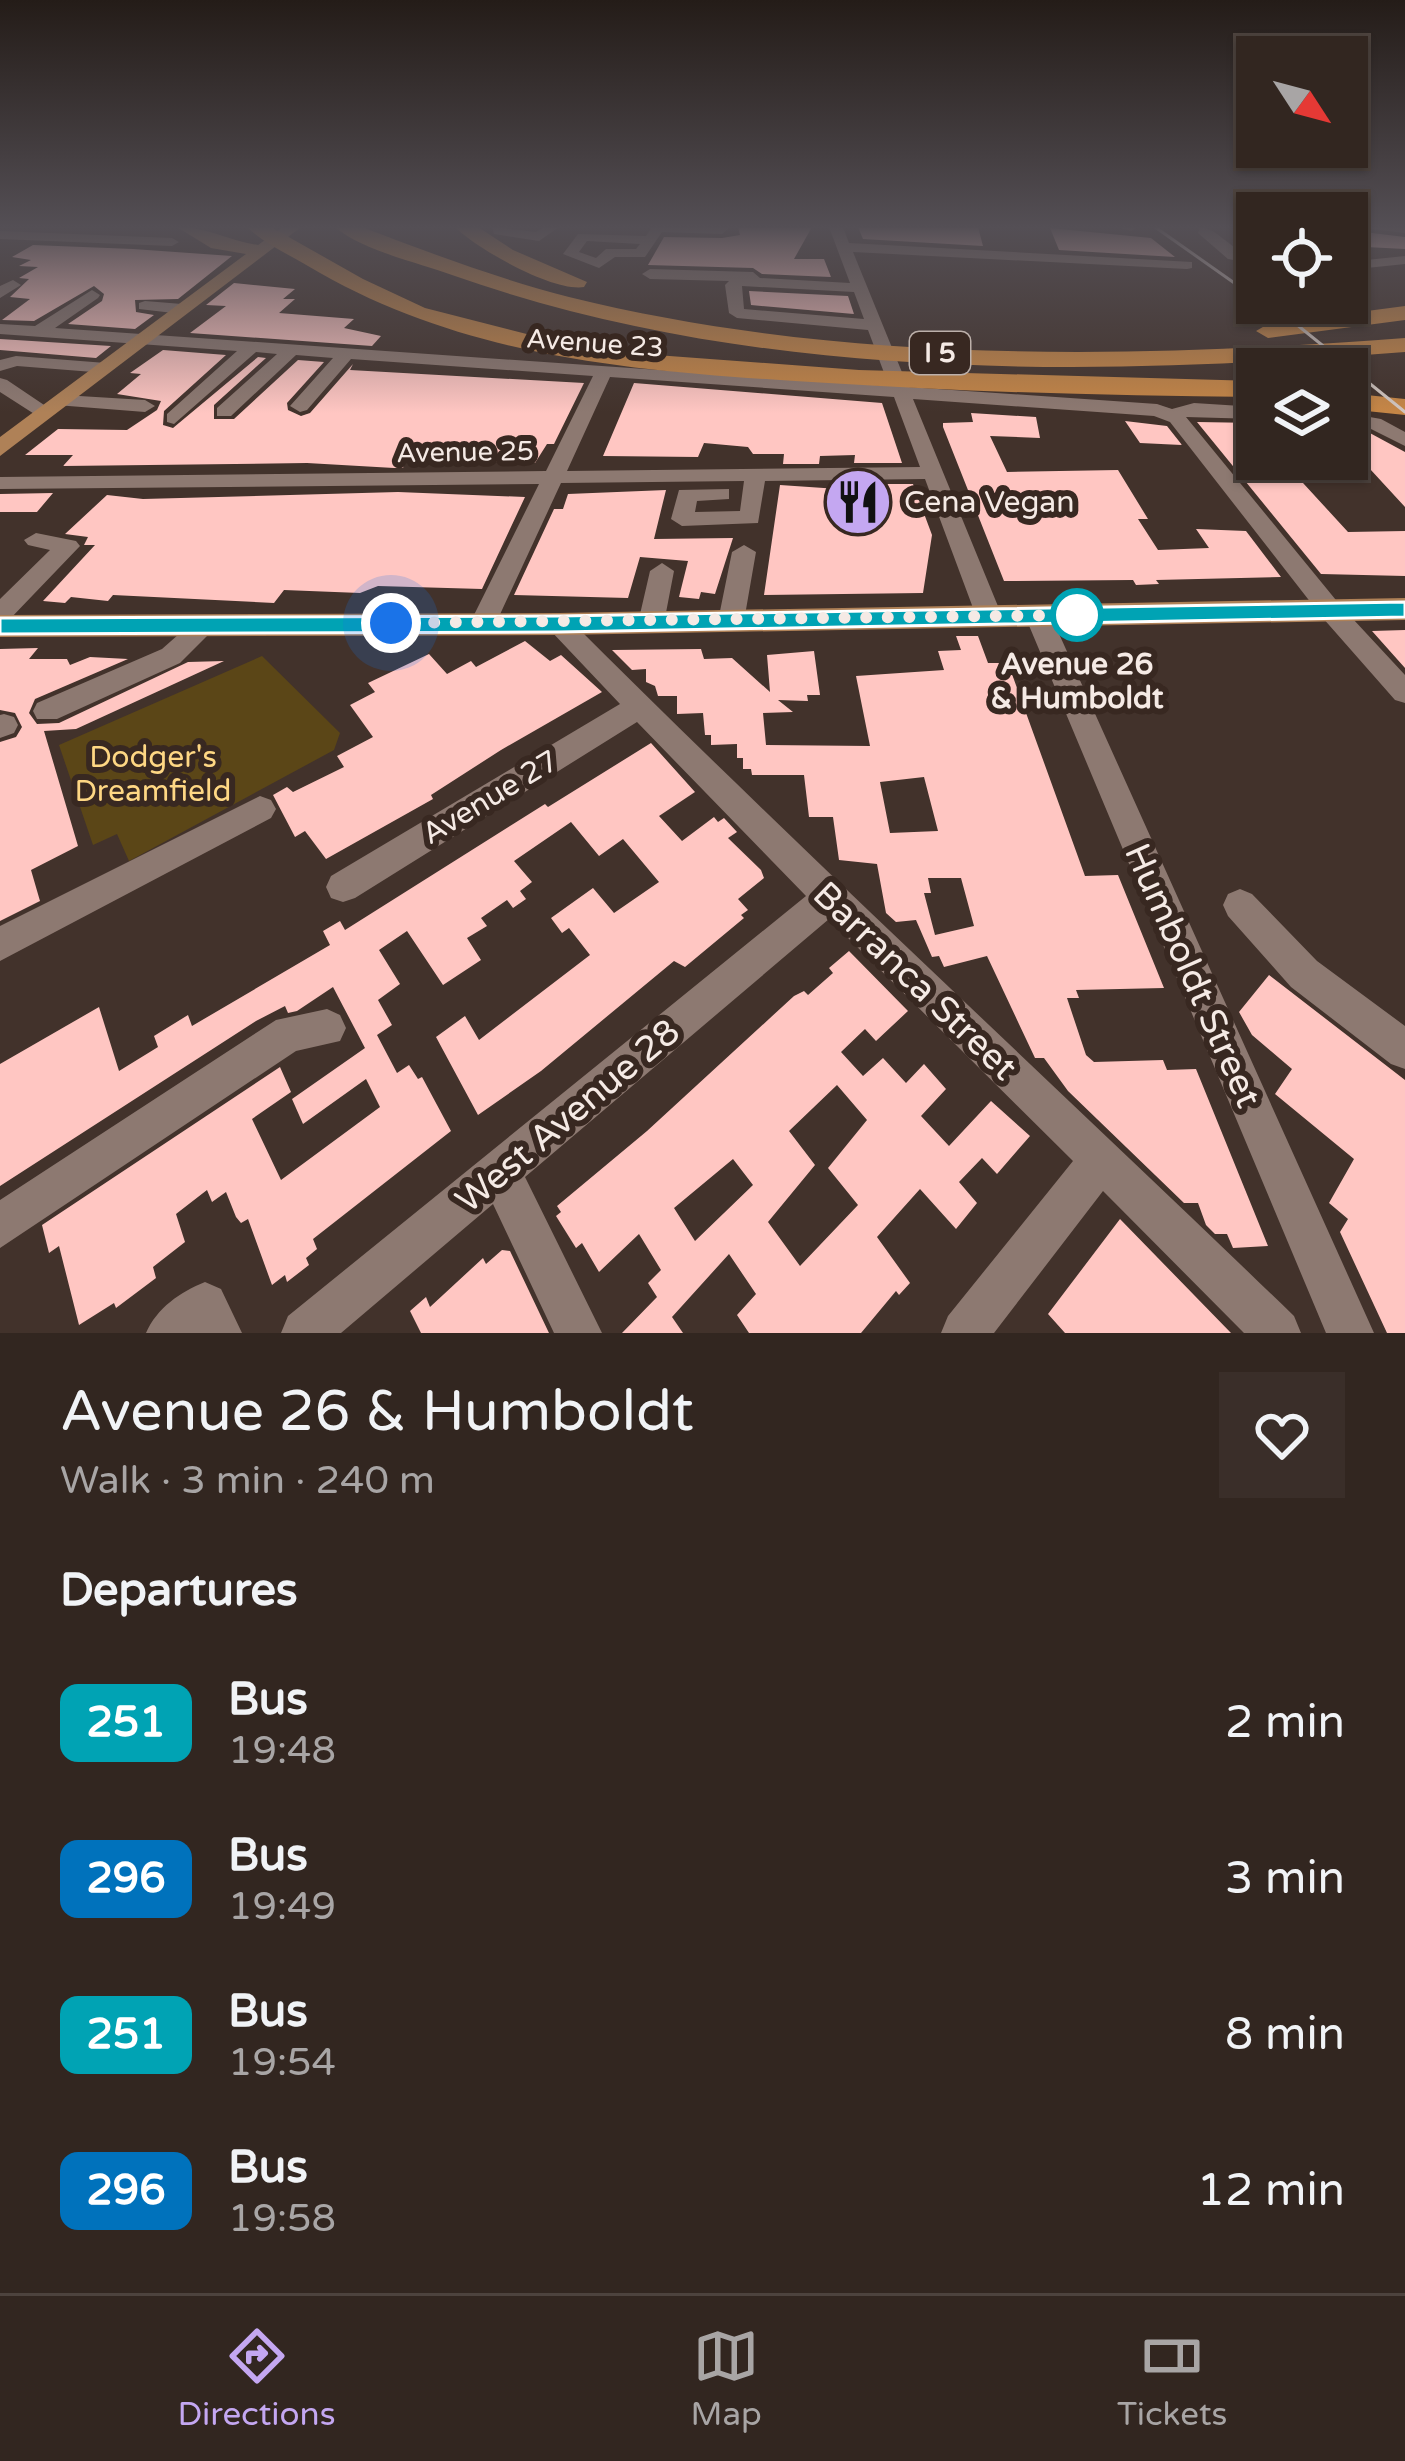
<!DOCTYPE html>
<meta charset="utf-8">
<style>
:root{--surface:#322620;--page:#3a2e29;--text:#f1f3f6;--muted:#a8a5a5;--line:#4d433e;--accent:#c4a7f1}
body{margin:0;font-family:"Varela Round",sans-serif;background:var(--page);color:var(--text);height:100vh;display:flex;flex-direction:column;font-size:45px;white-space:nowrap}
*{box-sizing:border-box;margin:0}
p{font-size:39px;color:var(--muted)}
.icon{flex:none;width:66px;height:66px;fill:none;stroke:currentColor;stroke-width:2;stroke-linecap:round;stroke-linejoin:round}
.map{position:relative;height:1333px;overflow:hidden}
.drawer{display:flex;flex-direction:column;background:var(--surface);flex:1}
.drawer>*{flex:none}
.badge{padding:0 24px;border-radius:18px;font-size:42px;line-height:78px}
.needle{width:78px;rotate:126deg}
.tools{position:absolute;left:1236px;top:36px;display:grid;gap:24px}
.tools a{display:grid;place-items:center;width:132px;height:132px;border-radius:0px;background:var(--surface);box-shadow:0 3px 9px #0004,0 0 0 3px var(--line);font-size:60px}
.you{position:absolute;width:60px;height:60px;margin:-30px;border:9px solid #fff;border-radius:50%;background:#1a73e8;box-shadow:0 0 0 18px #1a73e833}
.map>.badge{position:absolute;translate:-50% -50%;box-shadow:0 0 0 6px #fff}
h2{padding:0 60px;font-size:45px;line-height:108px}
.round{display:grid;place-items:center;flex:none;width:126px;height:126px;border-radius:0px;background:var(--page)}
.head{display:flex;align-items:center;justify-content:space-between;height:204px;padding:0 60px}
h1{font-size:57px;font-weight:600;line-height:90px}
ul{padding:0;list-style:none}
li{display:flex;align-items:center;gap:36px;height:156px;padding:0 60px}
li div{flex:1}
li b{display:block;font-size:45px}
li em{font-style:normal}
li .badge{min-width:132px;font-weight:700;text-align:center}
.menu{display:flex;justify-content:space-around;align-items:center;height:168px;border-top:3px solid var(--line);background:var(--surface);font-size:33px;color:var(--muted)}
.menu a{display:grid;justify-items:center;gap:6px}
.menu .selected{color:var(--accent)}
.map>svg:first-child{display:block}
</style>
<div class="map">
<svg width="1405" height="1333" viewBox="0 0 1405 1333">
<rect width="100%" height="100%" fill="#42322b"/>
<!-- green -->
<path fill="#5b4617" d="M262,656L340,733L334,750L129,861L117,834L93,845L59,745Z"/>
<!-- building -->
<path fill="#ffc6c2" fill-rule="evenodd" d="M738,227H812L794,259H824L831,277L762,274L753,268L648,265L664,237L722,238L740,235Z
M858,227H978L983,246L863,239Z
M1050,228L1151,238L1175,257L1059,250Z
M1347,230L1405,237V249L1347,246Z
M33,245L133,249L232,256L178,299L135,300L136,312L154,315L135,329L68,324L102,301L104,294L94,286L34,321L2,320L30,299L10,297L29,279L19,278L38,267L19,266L31,260L12,257Z
M234,283L295,289L283,299H295L279,313L354,319L344,328L381,336L372,346L190,333L226,306L206,305Z
M749,291L848,296L854,314L751,305Z
M0,339L111,346L96,358L0,350Z
M163,350L226,355L164,411L163,425L173,428L258,357L266,358L214,405V419H234L298,360L324,362L287,403L288,410L301,416L310,413L353,364L350,370L584,383L554,444H547L535,463L438,460L436,464L406,461L403,468H394L307,463L63,466L73,455H25L58,429L127,430L157,410L161,401L117,394L141,374L130,373Z
M634,383L882,403L902,463H854L855,455L820,456L819,464H783L784,454H753L748,447L704,443L698,457L603,456Z
M971,413L1036,417L1040,438L990,436L1007,472L1118,470L1148,519H1138L1158,550L1209,548L1196,529L1246,531L1281,577L1156,580L1159,584L1136,585L1133,580L1004,581L943,427V423L973,422Z
M1125,421L1167,426L1182,445L1140,443Z
M1197,422L1257,423V459H1281L1348,532L1405,531V576L1321,574Z
M1347,430L1368,432L1405,452V507L1347,444Z
M853,484H913L932,535L923,593L764,595L780,485L853,490Z
M666,490L654,539L733,538L715,594L701,592L699,599L679,597L688,561L640,557L628,598L514,595L554,509H563L568,494Z
M398,492L525,497L482,589L378,586L360,593L284,590L274,603L113,595L108,601L71,597L65,603L43,601L95,545H84L88,537L65,534L107,495L143,499Z
M0,493V494L53,493L37,512H0Z
M1405,630V668L1372,631Z
M956,636H978L988,663H1008L1085,876L1118,875L1164,988L1076,990L1079,998H1067L1086,1055L1094,1062L1163,1060L1167,1070L1196,1069L1268,1246L1233,1248L1227,1234H1215L1206,1225L1198,1203H1184L1068,1091L1044,1058H1035L987,956L944,967L939,956L932,957L916,920L896,922L886,913L877,864L839,860L833,817H809L804,775H752L751,769H743V758H737V744L711,745V735H705L703,713L677,714V696H658L655,686L646,682V669L632,670L612,650L701,649L704,659L732,658L770,692L767,655L814,651L820,695H807L808,701L778,700L793,712L763,713L766,745L870,746L856,676L944,670L938,651L961,650ZM924,777L938,831L890,833L880,782ZM928,878H961L974,926L935,935L924,893H931Z
M525,641L550,661L561,655L602,692L501,750L431,795L433,799L326,859L305,831L295,837L273,795L287,787L293,792L344,767L337,756L373,737L350,705L375,692L368,683L429,654L447,674L471,661L476,667Z
M38,648L29,659H67L70,665L90,657L128,659L35,699L29,713L37,724L59,723L188,662L224,661L76,729L44,731L78,846L31,870L40,901L0,921V742L16,737L22,727L15,713L0,710V649Z
M651,743L695,792L659,816L682,841L714,817L718,822L724,818L737,832L728,838L761,870L764,878L738,899L748,910L741,915L744,918L685,967L674,961L541,1071L478,1115L436,1037L465,1016L479,1040L590,955L569,928L562,933L551,918L593,888L614,913L659,882L623,839L599,856L571,822L514,861L532,882L520,891L526,899L513,908L507,900L481,918L487,926L467,938L481,960L443,985L407,931L379,950L400,984L378,1000L392,1025L377,1035L397,1073L409,1065L418,1079L422,1077L451,1131L313,1239L317,1249L306,1258L309,1265L287,1282L285,1275L272,1285L248,1219L241,1223L236,1217L226,1192L212,1202L207,1190L176,1214L185,1242L153,1267L156,1278L116,1308L114,1303L79,1325L59,1246L49,1253L42,1225L280,1067L291,1092L252,1119L281,1180L380,1107L366,1079L303,1124L292,1099L365,1048L333,987L297,1011L288,1013L285,1006L256,1021L0,1186V1064L99,1007L119,1071L158,1047L154,1036L188,1015L192,1026L330,945L323,931L340,921L345,930L545,804L548,807Z
M849,951L908,1011L876,1041L865,1029L841,1052L863,1076L883,1058L906,1083L924,1064L946,1089L921,1116L949,1146L991,1101L1030,1136L997,1174L982,1158L959,1182L977,1203L956,1229L920,1189L877,1237L910,1283L899,1295L896,1291L861,1333H749L737,1315L756,1294L729,1254L672,1317L683,1333H622L657,1297L648,1283L661,1270L639,1234L599,1272L582,1243L576,1248L556,1216L561,1212L557,1206L647,1131L794,996L804,991L808,995L833,973L829,968ZM837,1085L867,1120L828,1168L858,1205L800,1266L768,1222L815,1165L789,1131ZM733,1159L753,1185L695,1241L674,1208Z
M1269,975L1405,1080V1333H1387L1340,1232L1348,1219L1329,1203L1354,1159L1275,1094L1292,1069L1252,1035L1239,1012Z
M1120,1219L1231,1333H1065L1048,1314Z
M502,1250L510,1251L549,1333H421L410,1311L426,1297L430,1307L483,1258L486,1264Z"/>
<g fill="none" stroke-linecap="round" stroke-linejoin="round">
<!-- minor -->
<path fill="#8d7971" fill-rule="evenodd" d="M492,227L536,232L544,227H559L539,241L494,234Z
M652,227H730L722,234L662,232L645,257H615L599,268L563,254L578,234L646,236ZM587,241L640,244L636,249H606L596,258L579,252Z
M829,227H843L849,243L1192,262V268L1187,269L853,252L908,387L1157,404L1172,409L1194,403L1257,407V419L1186,417L1340,605L1405,675V703L1395,700L1322,617L1170,422L1154,416L913,399L1002,616L989,625L976,616L925,479L765,481L758,523L682,526L671,519L679,490L729,489V499L697,501L695,512L740,511L744,481L561,483L496,623L483,632L470,623L539,484L0,489V477L546,471L593,376L351,359L307,410L300,412L290,406L333,358L296,355L231,416H217V408L277,354L256,352L174,424L167,422V414L237,351L0,334V324L35,326L92,290L100,295L98,298L55,328L889,386L868,330L737,318L729,313L725,285L729,281L650,279L642,274L650,269L753,272L760,278L850,283ZM742,286L854,292L864,319L744,309ZM610,377L894,397L920,467L567,471Z
M1117,227H1138L1131,231Z
M1200,227C1222,230 1228,251 1257,256V264L1228,259L1198,233Z
M1357,227H1405V233Z
M0,231L172,238L179,242L172,246L0,239Z
M1405,256V264L1347,270V262Z
M13,280L21,285L0,298V286Z
M145,301L182,304L190,309L182,314L139,309V303Z
M16,356L106,363L115,368L106,373L17,366L0,371V360Z
M0,378L7,380L56,413L39,417L0,392Z
M63,395L145,400L155,406L145,412L56,405L54,401Z
M1347,413L1381,419L1405,432V446L1369,428L1347,425Z
M36,533L76,541L80,546L9,620L0,623V599L50,550L28,545L24,540Z
M744,545L756,552L744,621L731,630L718,621L732,552Z
M662,563L674,571L664,623L651,632L638,623L650,571Z
M1038,607L1051,616L1374,1333H1326L1025,616Z
M559,615L568,618C806,856 1053,1083 1294,1316L1301,1333H1244L1103,1191L994,1333H941L948,1316L1073,1161L829,919L525,1177L602,1333H554L493,1204L341,1333H281L288,1316L806,896L637,722L355,898L343,902L331,898L326,887L331,876L620,704L550,630L546,624L550,618Z
M205,616L218,625L180,663L57,719H37L33,711L37,703L162,649L196,619Z
M4,714L14,717L18,725L14,733L0,738V715Z
M260,796L271,800L276,809L271,818L0,961V926Z
M1240,889L1252,894L1317,961L1405,1026V1069L1391,1064L1291,987L1228,916L1223,905L1228,894Z
M327,1009L340,1015L346,1028L340,1041L296,1051L0,1248V1200L276,1020Z
M205,1282L221,1289L242,1333H146C157,1308 180,1292 205,1282Z"/>
<!-- major -->
<path fill="#af8157" fill-rule="evenodd" d="M177,227C204,226 230,241 258,245L283,227H301L0,456V437L246,254L211,248Z
M1405,598V620L559,635L0,637V615L559,613Z"/>
<!-- highway -->
<path fill="#c68646" fill-rule="evenodd" d="M247,227H271L363,279L425,308L558,342L656,355L859,370L1257,381V397C1114,396 971,392 828,383C647,372 467,361 308,266C288,254 263,243 247,227Z
M335,227H362C430,253 499,279 569,297C841,364 1128,359 1405,338V352C1089,377 755,382 452,275C417,262 363,251 335,227Z
M455,227H478L513,250L587,282L584,287C553,292 477,249 455,227Z
M1405,306V320L1268,338L1256,331L1268,324Z
M1347,393L1405,399V415L1347,409Z"/>
<!-- tram -->
<path stroke="#d2c6c0" stroke-width="3" d="M1155,227L1257,299
M1270,303L1405,412"/>
</g>
<!-- sky -->
<linearGradient id="sky" x2="0" y2="1"><stop stop-color="#241c18"/><stop offset="0.55" stop-color="#544f55"/><stop offset="1" stop-color="#544f55" stop-opacity="0"/></linearGradient>
<rect width="1405" height="413" fill="url(#sky)"/>
<!-- line -->
<path fill="#00a3b4" stroke="#fff" stroke-width="3" d="M1405,602V617L559,632L0,634V618L559,616Z"/>
<g fill="none" stroke-linecap="round" stroke-linejoin="round">
<!-- walk -->
<path stroke="#f5eae5" stroke-width="12" stroke-dasharray="0 21.6" d="M391,623L1077,615"/>
</g>
<!-- icons -->
<defs>
<symbol id="restaurant-disc" viewBox="-11 -11 22 22"><circle r="9.5" fill="#c4a7f1" stroke="#382821"/><path d="M-5-6h1v4h1v-4h1v4h1v-4h1v5L-1.5 .5V6h-2V.5L-5-1ZM5-6V6H3V1.5H1.5Q1.5-4 5-6Z" fill="#111"/></symbol>
</defs>
<g fill-rule="evenodd">
<use href="#restaurant-disc" x="820" y="464" width="76" height="76"/>
</g>
<!-- markers -->
<circle fill="#fff" stroke="#00a3b4" stroke-width="6" cx="1077" cy="615" r="24"/>
<g text-anchor="middle" stroke-width="12" stroke-linejoin="round" paint-order="stroke">
<!-- far-street labels -->
<g font-size="27" fill="#f5eae5" stroke="#382821">
<text transform="translate(595 343) rotate(4)" y="9">Avenue 23</text>
<text transform="translate(465 452) rotate(-1)" y="9">Avenue 25</text>
</g>
<!-- shield labels -->
<rect fill="#382821" stroke="#bcb0aa" stroke-width="3" x="910" y="332" width="60" height="42" rx="9"/>
<g font-size="27" font-weight="bold" fill="#f5eae5">
<text x="940" y="362">I 5</text>
</g>
<!-- poi labels -->
<g font-size="30" fill="#f5eae5" stroke="#382821" text-anchor="start">
<text x="904" y="512">Cena Vegan</text>
</g>
<!-- stop labels -->
<g font-size="30" font-weight="bold" fill="#f5eae5" stroke="#382821">
<text x="1077" y="674">Avenue 26<tspan x="1077" dy="34">&amp; Humboldt</tspan></text>
</g>
<!-- park labels -->
<g font-size="30" fill="#fed784" stroke="#382821">
<text x="153" y="767">Dodger's<tspan x="153" dy="34">Dreamfield</tspan></text>
</g>
<!-- street labels -->
<g font-size="30" fill="#f5eae5" stroke="#382821">
<text transform="translate(490 797) rotate(-31)" y="10">Avenue 27</text>
</g>
<!-- near-street labels -->
<g font-size="36" fill="#f5eae5" stroke="#382821">
<text transform="translate(1194 975) rotate(66)" y="13">Humboldt Street</text>
<text transform="translate(916 980) rotate(44)" y="13">Barranca Street</text>
<text transform="translate(567 1115) rotate(-40)" y="13">West Avenue 28</text>
</g>
</g>
</svg>
<div class="tools">
<a><svg class="needle" viewBox="-14 -14 28 28"><path d="M0-13l5 13h-10z" fill="#e53935"/><path d="M0 13l5-13h-10z" fill="#a8a5a5"/></svg></a>
<a><svg class="icon" aria-label="locate" viewBox="0 0 24 24"><circle cx="12" cy="12" r="6"/><path d="M12 2v4M12 18v4M2 12h4M18 12h4"/></svg></a>
<a><svg class="icon" aria-label="layers" viewBox="0 0 24 24"><path d="M12 4l9 5-9 5-9-5zM3 14l9 5 9-5"/></svg></a>
</div>
<div class="you" style="left:391px;top:623px"></div>
</div>
<section class="drawer">
<div class="head"><div><h1>Avenue 26 &amp; Humboldt</h1><p>Walk · 3 min · 240 m</p></div><a class="round"><svg class="icon" aria-label="heart" viewBox="0 0 24 24"><path d="M12 20l-8-8c-3-5 5-10 8-4 3-6 11-1 8 4z"/></svg></a></div>
<h2>Departures</h2>
<ul>
<li><span class="badge" style="background:#00a3b4;color:#fff">251</span><div><b>Bus</b><p>19:48</p></div><em>2 min</em></li>
<li><span class="badge" style="background:#0072bc;color:#fff">296</span><div><b>Bus</b><p>19:49</p></div><em>3 min</em></li>
<li><span class="badge" style="background:#00a3b4;color:#fff">251</span><div><b>Bus</b><p>19:54</p></div><em>8 min</em></li>
<li><span class="badge" style="background:#0072bc;color:#fff">296</span><div><b>Bus</b><p>19:58</p></div><em>12 min</em></li>
</ul>
</section>
<nav class="menu">
<a class="selected"><svg class="icon" aria-label="directions" viewBox="0 0 24 24"><path d="M12 3l9 9-9 9-9-9zM9 14v-3h6M13 9l2 2-2 2"/></svg>Directions</a>
<a><svg class="icon" aria-label="map" viewBox="0 0 24 24"><path d="M3 6l6-2 6 2 6-2v14l-6 2-6-2-6 2zM9 4v14M15 6v14"/></svg>Map</a>
<a><svg class="icon" aria-label="tickets" viewBox="0 0 24 24"><path d="M3 7h18v10H3zM15 7v10"/></svg>Tickets</a>
</nav>
